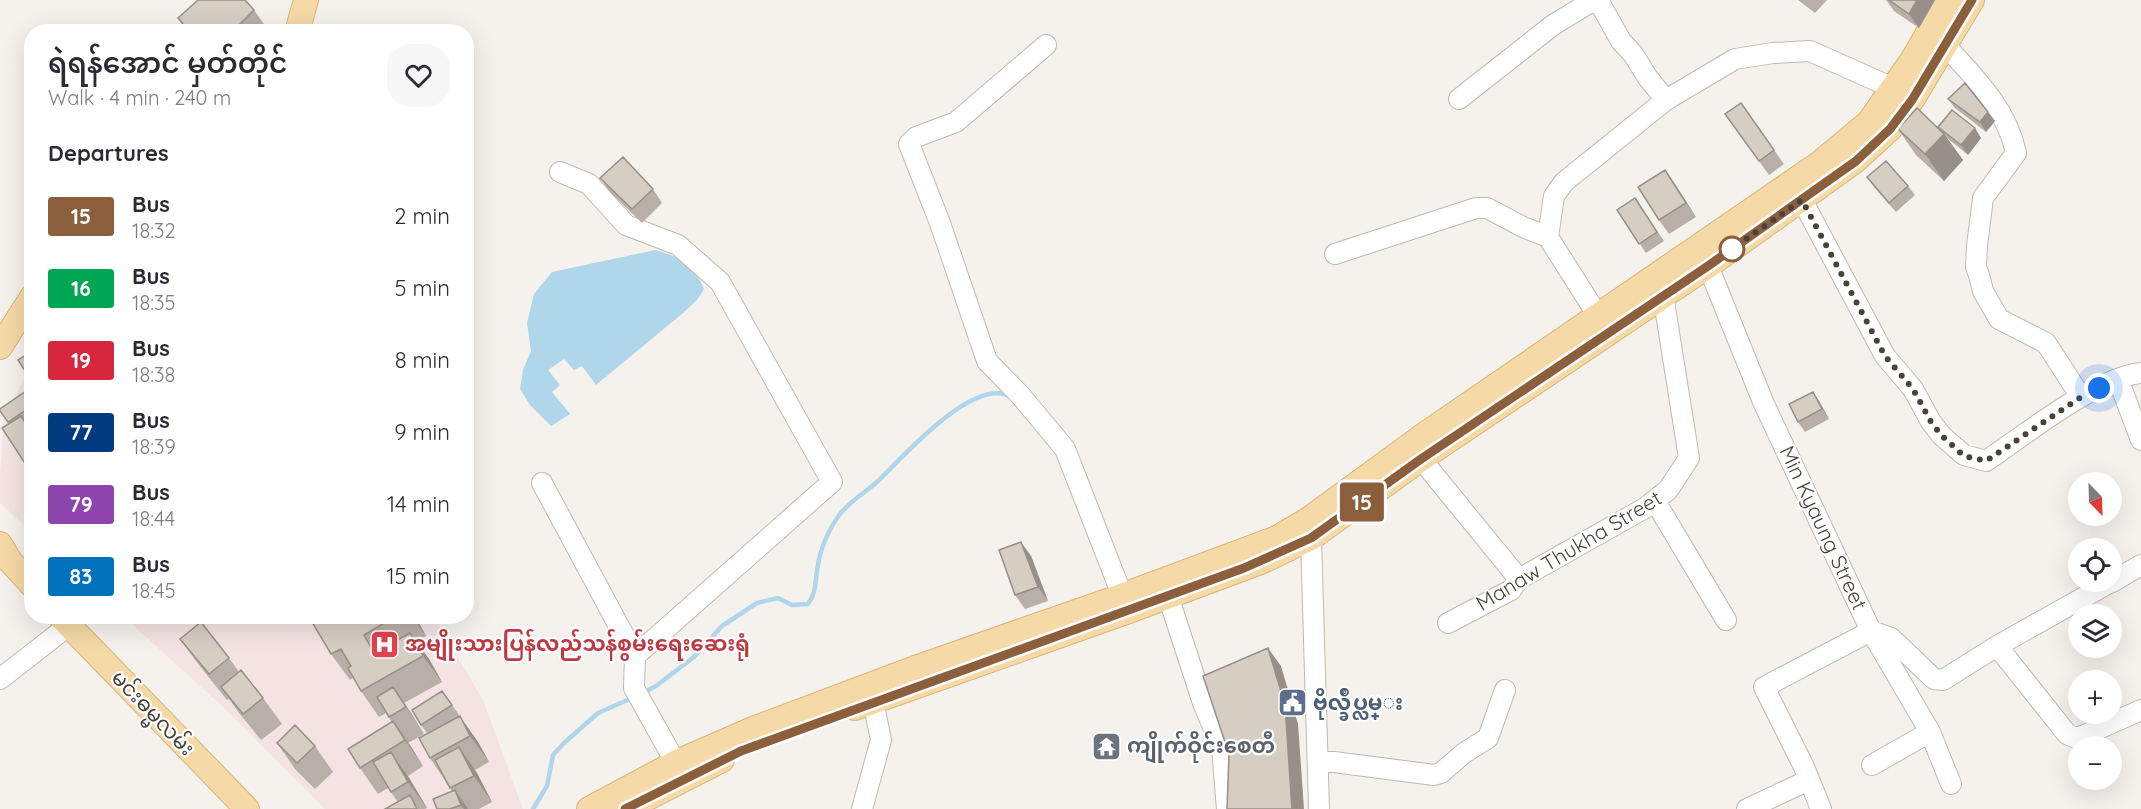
<!DOCTYPE html>
<meta charset="utf-8">
<style>
:root{--surface:#fff;--page:#f7f7f7;--text:#2b2b33;--muted:#7c7c81}
body{margin:0;font-family:Quicksand,"Noto Sans Myanmar",sans-serif;background:var(--page);color:var(--text);height:100vh;display:flex;flex-direction:column;font-size:22px;white-space:nowrap}
*{box-sizing:border-box;margin:0}
p{font-size:20px;color:var(--muted)}
.icon{flex:none;width:33px;height:33px;fill:none;stroke:currentColor;stroke-width:2;stroke-linecap:round;stroke-linejoin:round}
.map{position:relative;flex:1;overflow:hidden}
.details{position:absolute;left:24px;top:24px;width:450px;height:600px;display:flex;flex-direction:column;background:var(--surface);border-radius:24px;box-shadow:0 6px 24px #0002}
.details>*{flex:none}
.badge{padding:0 12px;border-radius:4px;font-size:21px;line-height:39px}
.needle{width:39px;rotate:157deg}
.controls{position:absolute;left:2068px;top:472px;display:grid;gap:12px}
.controls a{display:grid;place-items:center;width:54px;height:54px;border-radius:50%;background:var(--surface);box-shadow:0 6px 24px #0002;font-size:30px}
.you{position:absolute;width:30px;height:30px;margin:-15px;border:4px solid #fff;border-radius:50%;background:#1a73e8;box-shadow:0 0 0 9px #1a73e833}
.map>.badge{position:absolute;translate:-50% -50%;box-shadow:0 0 0 3px #fff}
h2{padding:0 24px;font-size:22px;line-height:54px}
.round{display:grid;place-items:center;flex:none;width:63px;height:63px;border-radius:24px;background:var(--page)}
.headline{display:flex;align-items:center;justify-content:space-between;height:102px;padding:0 24px}
h1{font-size:28px;font-weight:600;line-height:45px}
ul{padding:0;list-style:none}
li{display:flex;align-items:center;gap:18px;height:72px;padding:0 24px}
li div{flex:1}
li b{display:block;font-size:22px}
li em{font-style:normal}
li .badge{min-width:66px;font-weight:700;text-align:center}
.map>svg:first-child{display:block}
</style>
<div class="map">
<svg width="2141" height="809" viewBox="0 0 2141 809">
<rect width="100%" height="100%" fill="#f5f2ed"/>
<!-- medical -->
<path fill="#f4e3e2" d="M31,365V532L0,503V472L4,419Z
M124,617H434L483,700L523,809H325L223,707Z"/>
<!-- water -->
<path fill="#b0d6eb" d="M655,250C682,258 692,262 704,289L697,300L683,313L596,385L582,366L574,370L564,359L548,370L560,385L552,392L570,414L551,426L530,405L520,389L523,370L531,351L527,323L534,294L552,272Z"/>
<g fill="none" stroke-linecap="round" stroke-linejoin="round">
<!-- stream -->
<path stroke="#b0d6eb" stroke-width="4.5" d="M643,693L656,686L694,657L722,626L757,603L778,598L792,605L808,604C817,592 815,579 818,565C820,549 830,527 840,514C849,502 866,492 878,481C902,458 974,375 1011,397
M533,809L547,786L553,755L564,743L598,713L632,698"/>
<defs>
<path id="minor" d="M1598,0L1621,41L1633,54L1648,78L1666,100
M1046,45L956,122L916,137L909,144L940,223L987,361L1021,396L1065,449L1122,595
M1945,45C1975,78 2007,109 2016,153L1983,198L1977,246L1976,267L1979,275L1983,291L1999,319L2046,343L2081,397
M1459,99L1553,25L1594,0
M560,172L589,184L626,225L678,245L720,282L832,482L635,656
M1802,200L1885,356L1913,389L1931,422L1942,436L1964,455L1986,461C2025,435 2095,378 2141,373
M1548,237L1554,196L1564,182L1666,100L1735,59L1773,53L1810,51L1893,88L1905,95
M1335,254L1476,208H1487L1523,227L1548,237L1605,327
M1708,266L1764,404L1871,631L1930,732L1951,784
M2118,379L2141,440
M1421,459L1519,579
M542,483L635,656L634,688L682,774
M1655,501L1726,620
M1311,538L1319,809
M2111,582L1997,646L2067,734L2076,738L2085,735L2141,710
M2112,582L2141,565
M1168,596L1203,703L1222,748L1227,809
M1448,623L1511,590L1519,579L1645,508L1668,490L1689,458L1663,295
M0,679L68,626
M1318,760L1427,774L1434,775L1441,773L1464,753L1488,738L1505,690
M1872,765L1930,732
M862,809L881,740L873,701
M1747,809L1809,780
M1821,809L1804,767L1764,687L1871,631L1891,638L1934,679L1943,680L1997,646"/>
<path id="major" d="M297,32L306,0
M0,347L32,297
M0,544L10,561L32,585
M60,616L247,809
M855,708L1129,611L1263,561L1311,538L1421,459L1708,266L1855,161L1890,129L1912,100L1972,0
M589,809L675,763L753,729L918,667L1113,599L1277,538L1309,519L1424,435L1820,163L1869,122L1913,59L1947,0
M626,809L722,760"/>
</defs>
<!-- minor casing -->
<use href="#minor" stroke="#c0b9b0" stroke-width="22"/>
<!-- major casing -->
<use href="#major" stroke="#d9b576" stroke-width="26"/>
<!-- minor -->
<use href="#minor" stroke="#fff" stroke-width="20"/>
<!-- major -->
<use href="#major" stroke="#f5d9a6" stroke-width="24"/>
</g>
<!-- wall -->
<path fill="#b8b0a8" d="M1798,0H1827L1815,13Z
M1886,0H1935L1919,28L1894,11Z
M254,10L264,24L257,32H187L178,18Z
M1948,99L1988,112L1995,121L1986,132L1955,108Z
M1741,103L1784,164L1769,175L1725,114Z
M1938,127L1981,138L1968,155L1947,138L1963,160L1944,181L1916,155L1898,129L1942,132Z
M1665,170L1696,217L1669,234L1659,220Z
M1867,177L1908,186L1915,195L1896,212L1874,187Z
M600,178L653,189L662,203L642,223L610,192Z
M1635,198L1664,241L1646,253L1617,210Z
M32,387V473L2,428L9,424L0,411Z
M1819,401L1829,419L1805,432L1798,422Z
M1031,556L1048,601L1025,609L1015,595Z
M322,616H415L426,636L416,641L429,659L442,682L404,703L424,734L408,743L423,766L408,776L427,808L425,809H385L398,802L388,788L378,794L360,768L392,722L386,713L379,717L361,691L353,678L350,680L331,654Z
M180,639L229,658L239,672L263,698L282,724L261,740L239,713L229,699L227,700L199,665Z
M442,691L478,742L489,762L475,770L492,802L479,809H437L452,791L430,758L427,733L421,725Z
M277,743L315,746L333,772L315,789L295,769Z"/>
<!-- shaded-wall -->
<path fill="#969088" d="M1917,0H1935L1919,28L1909,14Z
M1988,112L1995,121L1986,132L1980,122Z
M1975,128L1981,138L1968,155L1961,145Z
M1944,134L1963,160L1944,181L1925,154Z
M1665,170L1675,184L1696,217L1686,203Z
M1813,392L1819,401L1829,419L1822,409Z
M1021,542L1031,556L1048,601L1038,587Z
M412,616H415L426,636Z
M410,633L429,659L442,682L423,656Z
M1268,648L1281,666L1298,724L1304,809H1292Z
M393,687L411,713L424,734L406,707Z
M442,691L478,742L489,762L470,736L463,721Z
M393,721L412,748L423,766L405,740Z
M459,747L477,773L492,802L474,776Z
M391,752L409,778L427,808L408,782Z
M455,790L468,809H464L461,805Z"/>
<!-- building -->
<path fill="#d6cdc3" stroke="#969088" stroke-width="1.5" d="M198,0H245L254,10L232,32H190L178,18Z
M1889,0H1917L1909,14Z
M1965,83L1988,112L1980,122L1948,99Z
M1741,103L1774,150L1759,161L1725,114Z
M1917,108L1944,134L1925,154L1898,129Z
M1952,110L1975,128L1961,145L1938,127Z
M623,157L653,189L632,209L600,178Z
M1886,161L1908,186L1889,203L1867,177Z
M1665,170L1686,203L1659,220L1638,187Z
M1635,198L1657,232L1639,244L1617,210Z
M32,351V376L29,377L18,360Z
M32,387V406L8,422L0,411V409Z
M1813,392L1822,409L1798,422L1789,404Z
M32,413V428L25,418Z
M21,416L32,433V465L28,468L2,428Z
M1021,542L1038,587L1015,595L999,550Z
M322,616H396L364,635L374,653L410,633L423,656L361,691L348,668L351,666L341,649L331,654L312,622Z
M201,622L229,658L209,674L180,639Z
M1268,648L1285,705L1292,809H1227L1229,754L1203,676Z
M241,670L263,698L243,714L221,687Z
M393,687L406,707L389,717L377,697Z
M442,691L452,705L421,725L412,710Z
M460,716L470,736L430,758L419,738Z
M393,721L405,740L360,768L348,749Z
M295,725L315,746L297,763L277,743Z
M459,747L474,776L450,788L435,760Z
M391,752L408,782L391,792L373,762Z
M455,790L461,805L450,809H437L433,799Z
M410,795L417,809H385Z"/>
<g fill="none" stroke-linecap="round" stroke-linejoin="round">
<defs>
<path id="line" d="M625,809L741,751L1244,568L1311,538L1421,459L1708,266L1856,161L1890,129L1912,100L1972,0"/>
</defs>
<!-- line casing -->
<use href="#line" stroke="#fff" stroke-width="14"/>
<!-- line -->
<use href="#line" stroke="#8b5e3c" stroke-width="9"/>
<!-- walk -->
<path stroke="#49423b" stroke-width="6" stroke-dasharray="0 10.8" d="M1732,249L1726,253L1802,200L1885,356L1913,389L1931,422L1942,436L1964,456L1986,461L2081,397L2099,388"/>
</g>
<!-- icons -->
<defs>
<symbol id="hospital-square" viewBox="-11 -11 22 22"><rect x="-9" y="-9" width="18" height="18" rx="4" fill="#e0444e" stroke="#fff"/><path d="M-5-5h3v3.5h4V-5h3V5h-3V1.5h-4V5h-3Z" fill="#fff"/></symbol>
<symbol id="civic-square" viewBox="-11 -11 22 22"><rect x="-9" y="-9" width="18" height="18" rx="4" fill="#5c6f8a" stroke="#fff"/><path d="M-.6-6.5H3V-4.5H.6V-3L4-1V1h2V6H-6V1h2V-1L-.6-3ZM-1.2 2.5V6h2.4V2.5Z" fill="#fff"/></symbol>
<symbol id="temple-square" viewBox="-11 -11 22 22"><rect x="-9" y="-9" width="18" height="18" rx="4" fill="#6b7280" stroke="#fff"/><path d="M0-6L5-2H3V0L6.5 2.5H4V6H1.5V3h-3V6H-4V2.5H-6.5L-3 0V-2H-5Z" fill="#fff"/></symbol>
</defs>
<g fill-rule="evenodd">
<use href="#hospital-square" x="368" y="628" width="33" height="33"/>
<use href="#civic-square" x="1276" y="686" width="33" height="33"/>
<use href="#temple-square" x="1090" y="730" width="33" height="33"/>
</g>
<!-- markers -->
<circle fill="#fff" stroke="#8b5e3c" stroke-width="3" cx="1732" cy="249" r="12"/>
<g text-anchor="middle" stroke-width="4.5" stroke-linejoin="round" paint-order="stroke">
<!-- street labels -->
<g font-size="21" fill="#49423b" stroke="#fff">
<text transform="translate(1823 528) rotate(65)" y="7">Min Kyaung Street</text>
<text transform="translate(1569 551) rotate(-31)" y="7">Manaw Thukha Street</text>
<text transform="translate(153 713) rotate(46)" y="7">မင်းဓမ္မလမ်း</text>
</g>
<!-- health labels -->
<g font-size="21" font-weight="bold" fill="#be3a42" stroke="#fff" text-anchor="start">
<text x="405" y="651">အမျိုးသားပြန်လည်သန်စွမ်းရေးဆေးရုံ</text>
</g>
<!-- service labels -->
<g font-size="21" font-weight="bold" fill="#4e5e75" stroke="#fff" text-anchor="start">
<text x="1313" y="710">ဗိုလ္ခ်ဳပ္လမ္း</text>
</g>
<!-- worship labels -->
<g font-size="21" font-weight="bold" fill="#5b616d" stroke="#fff" text-anchor="start">
<text x="1127" y="753">ကျိုက်ဝိုင်းစေတီ</text>
</g>
</g>
</svg>
<div class="controls">
<a><svg class="needle" viewBox="-14 -14 28 28"><path d="M0-13l5 13h-10z" fill="#e53935"/><path d="M0 13l5-13h-10z" fill="#7c7c81"/></svg></a>
<a><svg class="icon" aria-label="locate" viewBox="0 0 24 24"><circle cx="12" cy="12" r="6"/><path d="M12 2v4M12 18v4M2 12h4M18 12h4"/></svg></a>
<a><svg class="icon" aria-label="layers" viewBox="0 0 24 24"><path d="M12 4l9 5-9 5-9-5zM3 14l9 5 9-5"/></svg></a>
<a>+</a>
<a>−</a>
</div>
<div class="you" style="left:2099px;top:388px"></div>
<b class="badge" style="left:1362px;top:502px;background:#8b5e3c;color:#fff">15</b>
<section class="details">
<div class="headline"><div><h1>ရဲရန်အောင် မှတ်တိုင်</h1><p>Walk · 4 min · 240 m</p></div><a class="round"><svg class="icon" aria-label="heart" viewBox="0 0 24 24"><path d="M12 20l-8-8c-3-5 5-10 8-4 3-6 11-1 8 4z"/></svg></a></div>
<h2>Departures</h2>
<ul>
<li><span class="badge" style="background:#8b5e3c;color:#fff">15</span><div><b>Bus</b><p>18:32</p></div><em>2 min</em></li>
<li><span class="badge" style="background:#00a651;color:#fff">16</span><div><b>Bus</b><p>18:35</p></div><em>5 min</em></li>
<li><span class="badge" style="background:#d7263d;color:#fff">19</span><div><b>Bus</b><p>18:38</p></div><em>8 min</em></li>
<li><span class="badge" style="background:#003b80;color:#fff">77</span><div><b>Bus</b><p>18:39</p></div><em>9 min</em></li>
<li><span class="badge" style="background:#8e44ad;color:#fff">79</span><div><b>Bus</b><p>18:44</p></div><em>14 min</em></li>
<li><span class="badge" style="background:#0072bc;color:#fff">83</span><div><b>Bus</b><p>18:45</p></div><em>15 min</em></li>
</ul>
</section>
</div>
